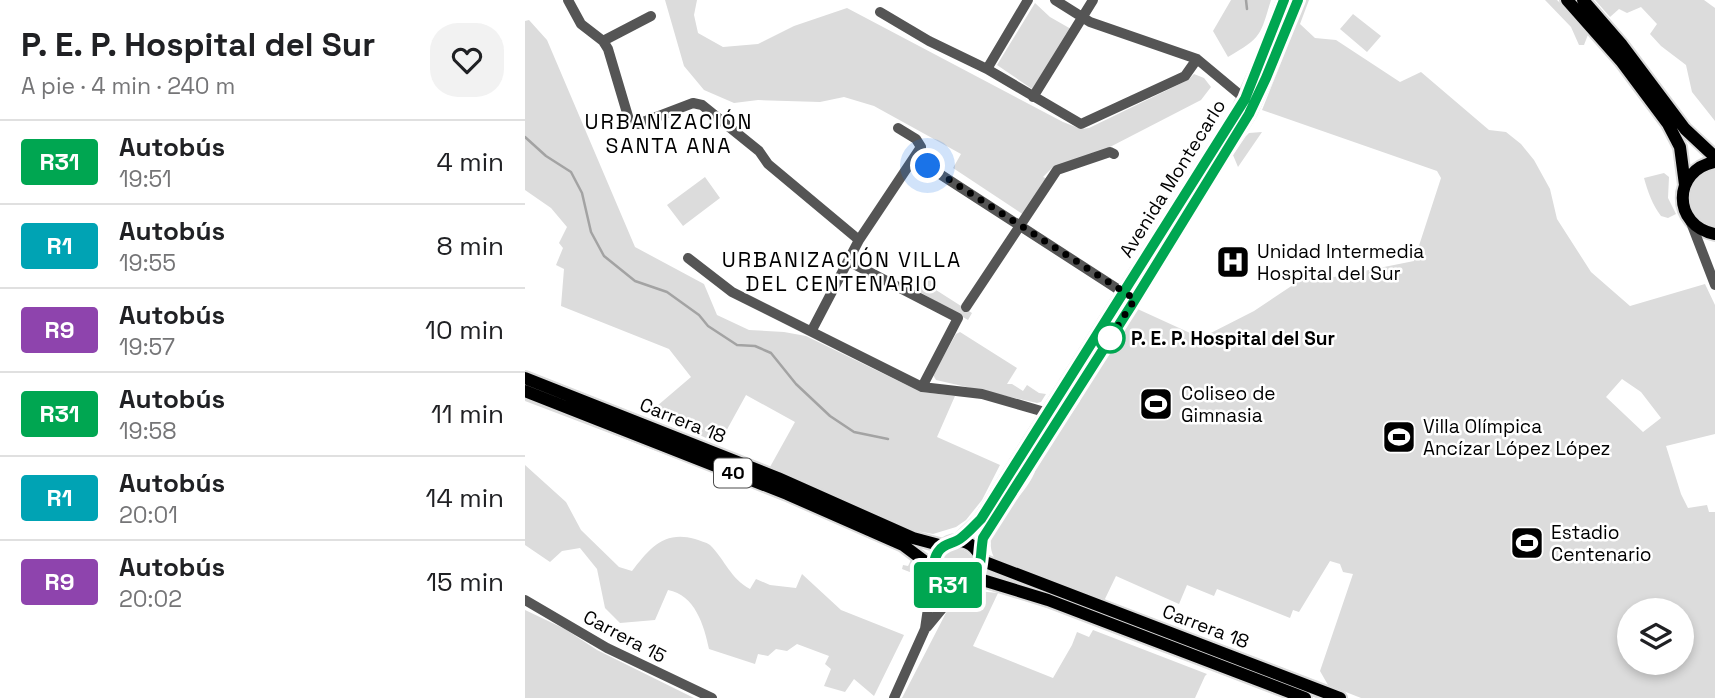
<!DOCTYPE html>
<html lang="es">
<meta charset="utf-8">
<style>
:root{--surface:#fff;--page:#f2f2f2;--text:#202124;--muted:#757577;--line:#e0e0e0}
body{margin:0;font-family:"Space Grotesk",sans-serif;background:var(--page);color:var(--text);height:100vh;display:flex;flex-direction:column;font-size:26px;white-space:nowrap}
*{box-sizing:border-box;margin:0}
p{font-size:23px;color:var(--muted)}
.icon{flex:none;width:38px;height:38px;fill:none;stroke:currentColor;stroke-width:2;stroke-linecap:round;stroke-linejoin:round}
.map{position:relative;flex:1;overflow:hidden}
.sheet{display:flex;flex-direction:column;background:var(--surface);width:525px}
.sheet>*{flex:none}
.badge{padding:0 14px;border-radius:5px;font-size:24px;line-height:46px}
.fabs{position:absolute;left:1092px;top:598px;display:grid;gap:14px}
.fabs a{display:grid;place-items:center;width:77px;height:77px;border-radius:50%;background:var(--surface);box-shadow:0 4px 10px #0003;font-size:35px}
.you{position:absolute;width:35px;height:35px;margin:-18px;border:5px solid #fff;border-radius:50%;background:#1a73e8;box-shadow:0 0 0 10px #1a73e833}
.map>.badge{position:absolute;translate:-50% -50%;box-shadow:0 0 0 4px #fff}
.round{display:grid;place-items:center;flex:none;width:74px;height:74px;border-radius:28px;background:var(--page)}
.head{display:flex;align-items:center;justify-content:space-between;height:119px;padding:0 21px}
h1{font-size:33px;font-weight:600;line-height:52px}
ul{padding:0;list-style:none}
li{display:flex;align-items:center;gap:21px;height:84px;padding:0 21px;border-top:2px solid var(--line)}
li div{flex:1}
li b{display:block;font-size:26px}
li em{font-style:normal}
li .badge{min-width:77px;font-weight:700;text-align:center}
main{display:flex;flex:1;min-height:0}
.map>svg:first-child{display:block}
</style>
<main>
<section class="sheet">
<div class="head"><div><h1>P. E. P. Hospital del Sur</h1><p>A pie · 4 min · 240 m</p></div><a class="round"><svg class="icon" aria-label="heart" viewBox="0 0 24 24"><path d="M12 20l-8-8c-3-5 5-10 8-4 3-6 11-1 8 4z"/></svg></a></div>
<ul>
<li><span class="badge" style="background:#00a651;color:#fff">R31</span><div><b>Autobús</b><p>19:51</p></div><em>4 min</em></li>
<li><span class="badge" style="background:#00a3b4;color:#fff">R1</span><div><b>Autobús</b><p>19:55</p></div><em>8 min</em></li>
<li><span class="badge" style="background:#8e44ad;color:#fff">R9</span><div><b>Autobús</b><p>19:57</p></div><em>10 min</em></li>
<li><span class="badge" style="background:#00a651;color:#fff">R31</span><div><b>Autobús</b><p>19:58</p></div><em>11 min</em></li>
<li><span class="badge" style="background:#00a3b4;color:#fff">R1</span><div><b>Autobús</b><p>20:01</p></div><em>14 min</em></li>
<li><span class="badge" style="background:#8e44ad;color:#fff">R9</span><div><b>Autobús</b><p>20:02</p></div><em>15 min</em></li>
</ul>
</section>
<div class="map">
<svg width="1190" height="698" viewBox="0 0 1190 698">
<rect width="100%" height="100%" fill="#fff"/>
<!-- green -->
<path fill="#dcdcdc" fill-rule="evenodd" d="M140,0H172L169,15L173,33L198,47L233,44L269,26L322,8L538,122L556,129L564,128L663,80L669,74L679,78L686,87L676,100L583,148L528,167L518,177L523,179L499,215L428,168L436,154L349,106L319,97L295,102L233,100L209,103L179,90L159,66Z
M706,0H746C735,36 737,37 703,57L688,31Z
M781,0H784L775,24L790,38L811,40L875,82L896,72L964,130L981,132L996,144L1009,160L1025,189L1032,219L1066,272L1105,306L1180,284L1190,305V434L1141,446L1156,494L1163,508L1182,505L1184,512H1190V698H836L803,685L795,671L828,574L818,572L815,564L805,561L774,612L768,610L765,618L692,589L689,596L662,585L654,604L591,576L578,603L473,563C445,529 507,498 512,464L555,401L550,395L606,306L676,338L729,311L783,275L809,277L889,261L916,178L912,171L737,110ZM1097,379L1116,392L1136,418L1118,432L1081,397ZM1104,611H1157V663H1104Z
M1020,0H1032L1064,32L1059,45H1054L1046,27Z
M1070,0H1179L1190,8V121L1167,92L1161,65L1136,46L1125,34L1132,24L1116,7L1102,13L1094,9L1085,17Z
M510,3L525,17L546,29L510,91L472,65Z
M828,14L856,36L842,52L815,29Z
M4,20L22,40L110,247L179,284L192,315L224,330L259,332L281,336L396,392L430,396L412,437L475,465L457,500L441,520L431,527L408,534L381,529L245,467L270,422L221,395L194,444L125,412L166,377L144,349L36,306L39,269L31,265L38,248L34,243L42,227L26,208L0,190V21Z
M737,132L713,167L708,155L721,136L724,133Z
M1190,168V229C1155,221 1156,176 1190,168Z
M1139,173L1144,177L1143,198L1151,214L1143,218L1136,216C1127,204 1123,192 1119,178Z
M180,177L195,198L158,226L142,205Z
M399,277L413,285L411,290L447,313L443,320L388,288Z
M435,332L492,368L482,384H487L498,391L502,385L514,393L521,394L516,402L512,403L411,380L408,375L431,334Z
M0,395L172,464L171,466L0,401Z
M0,465L41,502L56,530L94,567L107,571C124,549 139,530 170,539C175,541 181,542 185,545C200,560 206,579 225,589L231,579L245,585L271,588L277,574L316,610L379,635L349,696L329,679L320,692L299,686L306,669L300,664L304,656L272,644L262,651L251,649L243,656L233,654L230,664L184,649C179,625 170,595 143,590L130,620L95,623L80,608L72,569L55,548L37,551L25,562L0,545Z
M418 564a15 15 0 1 1 30 0a15 15 0 1 1-30 0Z
M386,560C403,570 402,580 401,598L395,595L398,587L392,585L395,576L377,569L378,565L383,566Z
M461,568L467,572L800,698H791L467,576L458,575Z
M452,591L473,593L448,646L528,678L547,645L552,632L564,637L568,630L682,674L680,676L670,698H377L424,607L436,595Z
M0,610L40,629L72,650L169,698H0Z"/>
<g fill="none" stroke-linecap="round" stroke-linejoin="round">
<!-- stream -->
<path stroke="#a3a3a3" stroke-width="2.5" d="M721,0L722,9
M0,137L21,156L46,172L57,193L66,232L79,256L110,281L142,292L174,315L183,326L212,345L230,346L246,353L271,384L305,416L329,432L363,439"/>
<defs>
<path id="major" d="M1042,0L1096,61L1143,124L1155,147L1160,185
M1058,0L1097,45L1160,129L1190,157
M1190,162C1147,170 1147,226 1190,234
M0,378L253,478L388,538L418,546
M0,391L262,494L378,545L410,569
M433,541L456,519L714,109L738,57L759,0
M410 564a23 23 0 1 1 46 0a23 23 0 1 1-46 0Z
M454,556L458,538L724,114L741,78L773,0
M455,560L815,698
M451,578L523,600L780,698"/>
</defs>
<!-- major casing -->
<use href="#major" stroke="#dbdbdb" stroke-width="16"/>
<!-- minor -->
<path stroke="#555" stroke-width="10" d="M43,0L56,24L78,41L83,49L105,123L113,124L168,103L177,105L234,151L243,164L334,240
M530,0L565,22L672,59L720,99
M355,12L404,41L462,69L556,124L660,76L672,59
M78,41L126,16
M462,69L503,0
M508,97L568,0
M390,158L605,297
M1165,220L1190,285
M163,258L207,292L397,387L457,394L523,413
M323,261L433,318L397,387
M441,307L532,170L585,152L589,154
M287,330L334,240L396,147L391,139L373,128
M0,600L82,648L187,698
M402,627L435,587
M369,698L400,629L407,581L411,573"/>
<!-- major -->
<use href="#major" stroke="#000" stroke-width="12"/>
</g>
<g fill="none" stroke-linecap="round" stroke-linejoin="round">
<defs>
<path id="line" d="M759,0L720,99L456,519C449,526 443,533 436,538C429,544 418,543 413,552C397,577 437,601 452,576C456,570 456,548 458,538L606,306L724,114L741,78L773,0"/>
</defs>
<!-- line casing -->
<use href="#line" stroke="#fff" stroke-width="16"/>
<!-- line -->
<use href="#line" stroke="#00a651" stroke-width="10"/>
<!-- walk -->
<path stroke="#000" stroke-width="7" stroke-dasharray="0 12.6" d="M403,166L610,299L585,338"/>
</g>
<!-- icons -->
<defs>
<symbol id="hospital-square" viewBox="-11 -11 22 22"><rect x="-9" y="-9" width="18" height="18" rx="4" fill="#000" stroke="#fff"/><path d="M-5-5h3v3.5h4V-5h3V5h-3V1.5h-4V5h-3Z" fill="#fff"/></symbol>
<symbol id="stadium-square" viewBox="-11 -11 22 22"><rect x="-9" y="-9" width="18" height="18" rx="4" fill="#000" stroke="#fff"/><path d="M0-5a6.5 5 0 1 0 0 10a6.5 5 0 1 0 0-10ZM-3.5-1.8h7v3.6h-7Z" fill="#fff"/></symbol>
</defs>
<g fill-rule="evenodd">
<use href="#hospital-square" x="689" y="243" width="38" height="38"/>
<use href="#stadium-square" x="612" y="385" width="38" height="38"/>
<use href="#stadium-square" x="855" y="418" width="38" height="38"/>
<use href="#stadium-square" x="983" y="524" width="38" height="38"/>
</g>
<!-- markers -->
<circle fill="#fff" stroke="#00a651" stroke-width="3.5" cx="585" cy="338" r="14"/>
<g text-anchor="middle" stroke-width="5" stroke-linejoin="round" paint-order="stroke">
<!-- shield labels -->
<rect fill="#fff" stroke="#4c4c4c" stroke-width="2" x="189" y="458.5" width="38" height="29" rx="5"/>
<g font-size="18" font-weight="bold" fill="#000">
<text x="208" y="479">40</text>
</g>
<!-- street labels -->
<g font-size="19" fill="#000" stroke="#fff">
<text transform="translate(647 178) rotate(-58)" y="7">Avenida Montecarlo</text>
<text transform="translate(158 420) rotate(22)" y="7">Carrera 18</text>
<text transform="translate(681 626) rotate(21)" y="7">Carrera 18</text>
<text transform="translate(100 636) rotate(28)" y="7">Carrera 15</text>
</g>
<!-- poi labels -->
<g font-size="19" fill="#000" stroke="#fff" text-anchor="start">
<text x="732" y="258">Unidad Intermedia<tspan x="732" dy="22">Hospital del Sur</tspan></text>
<text x="656" y="400">Coliseo de<tspan x="656" dy="22">Gimnasia</tspan></text>
<text x="898" y="433">Villa Olímpica<tspan x="898" dy="22">Ancízar López López</tspan></text>
<text x="1026" y="539">Estadio<tspan x="1026" dy="22">Centenario</tspan></text>
</g>
<!-- stop labels -->
<g font-size="19" font-weight="bold" fill="#000" stroke="#fff" text-anchor="start">
<text x="606" y="345">P. E. P. Hospital del Sur</text>
</g>
<!-- neighbourhood labels -->
<g font-size="21" letter-spacing="2" fill="#000" stroke="#fff">
<text x="144" y="129">URBANIZACIÓN<tspan x="144" dy="24">SANTA ANA</tspan></text>
<text x="317" y="267">URBANIZACIÓN VILLA<tspan x="317" dy="24">DEL CENTENARIO</tspan></text>
</g>
</g>
</svg>
<div class="fabs">
<a><svg class="icon" aria-label="layers" viewBox="0 0 24 24"><path d="M12 4l9 5-9 5-9-5zM3 14l9 5 9-5"/></svg></a>
</div>
<div class="you" style="left:403px;top:166px"></div>
<b class="badge" style="left:423px;top:585px;background:#00a651;color:#fff">R31</b>
</div>
</main>
